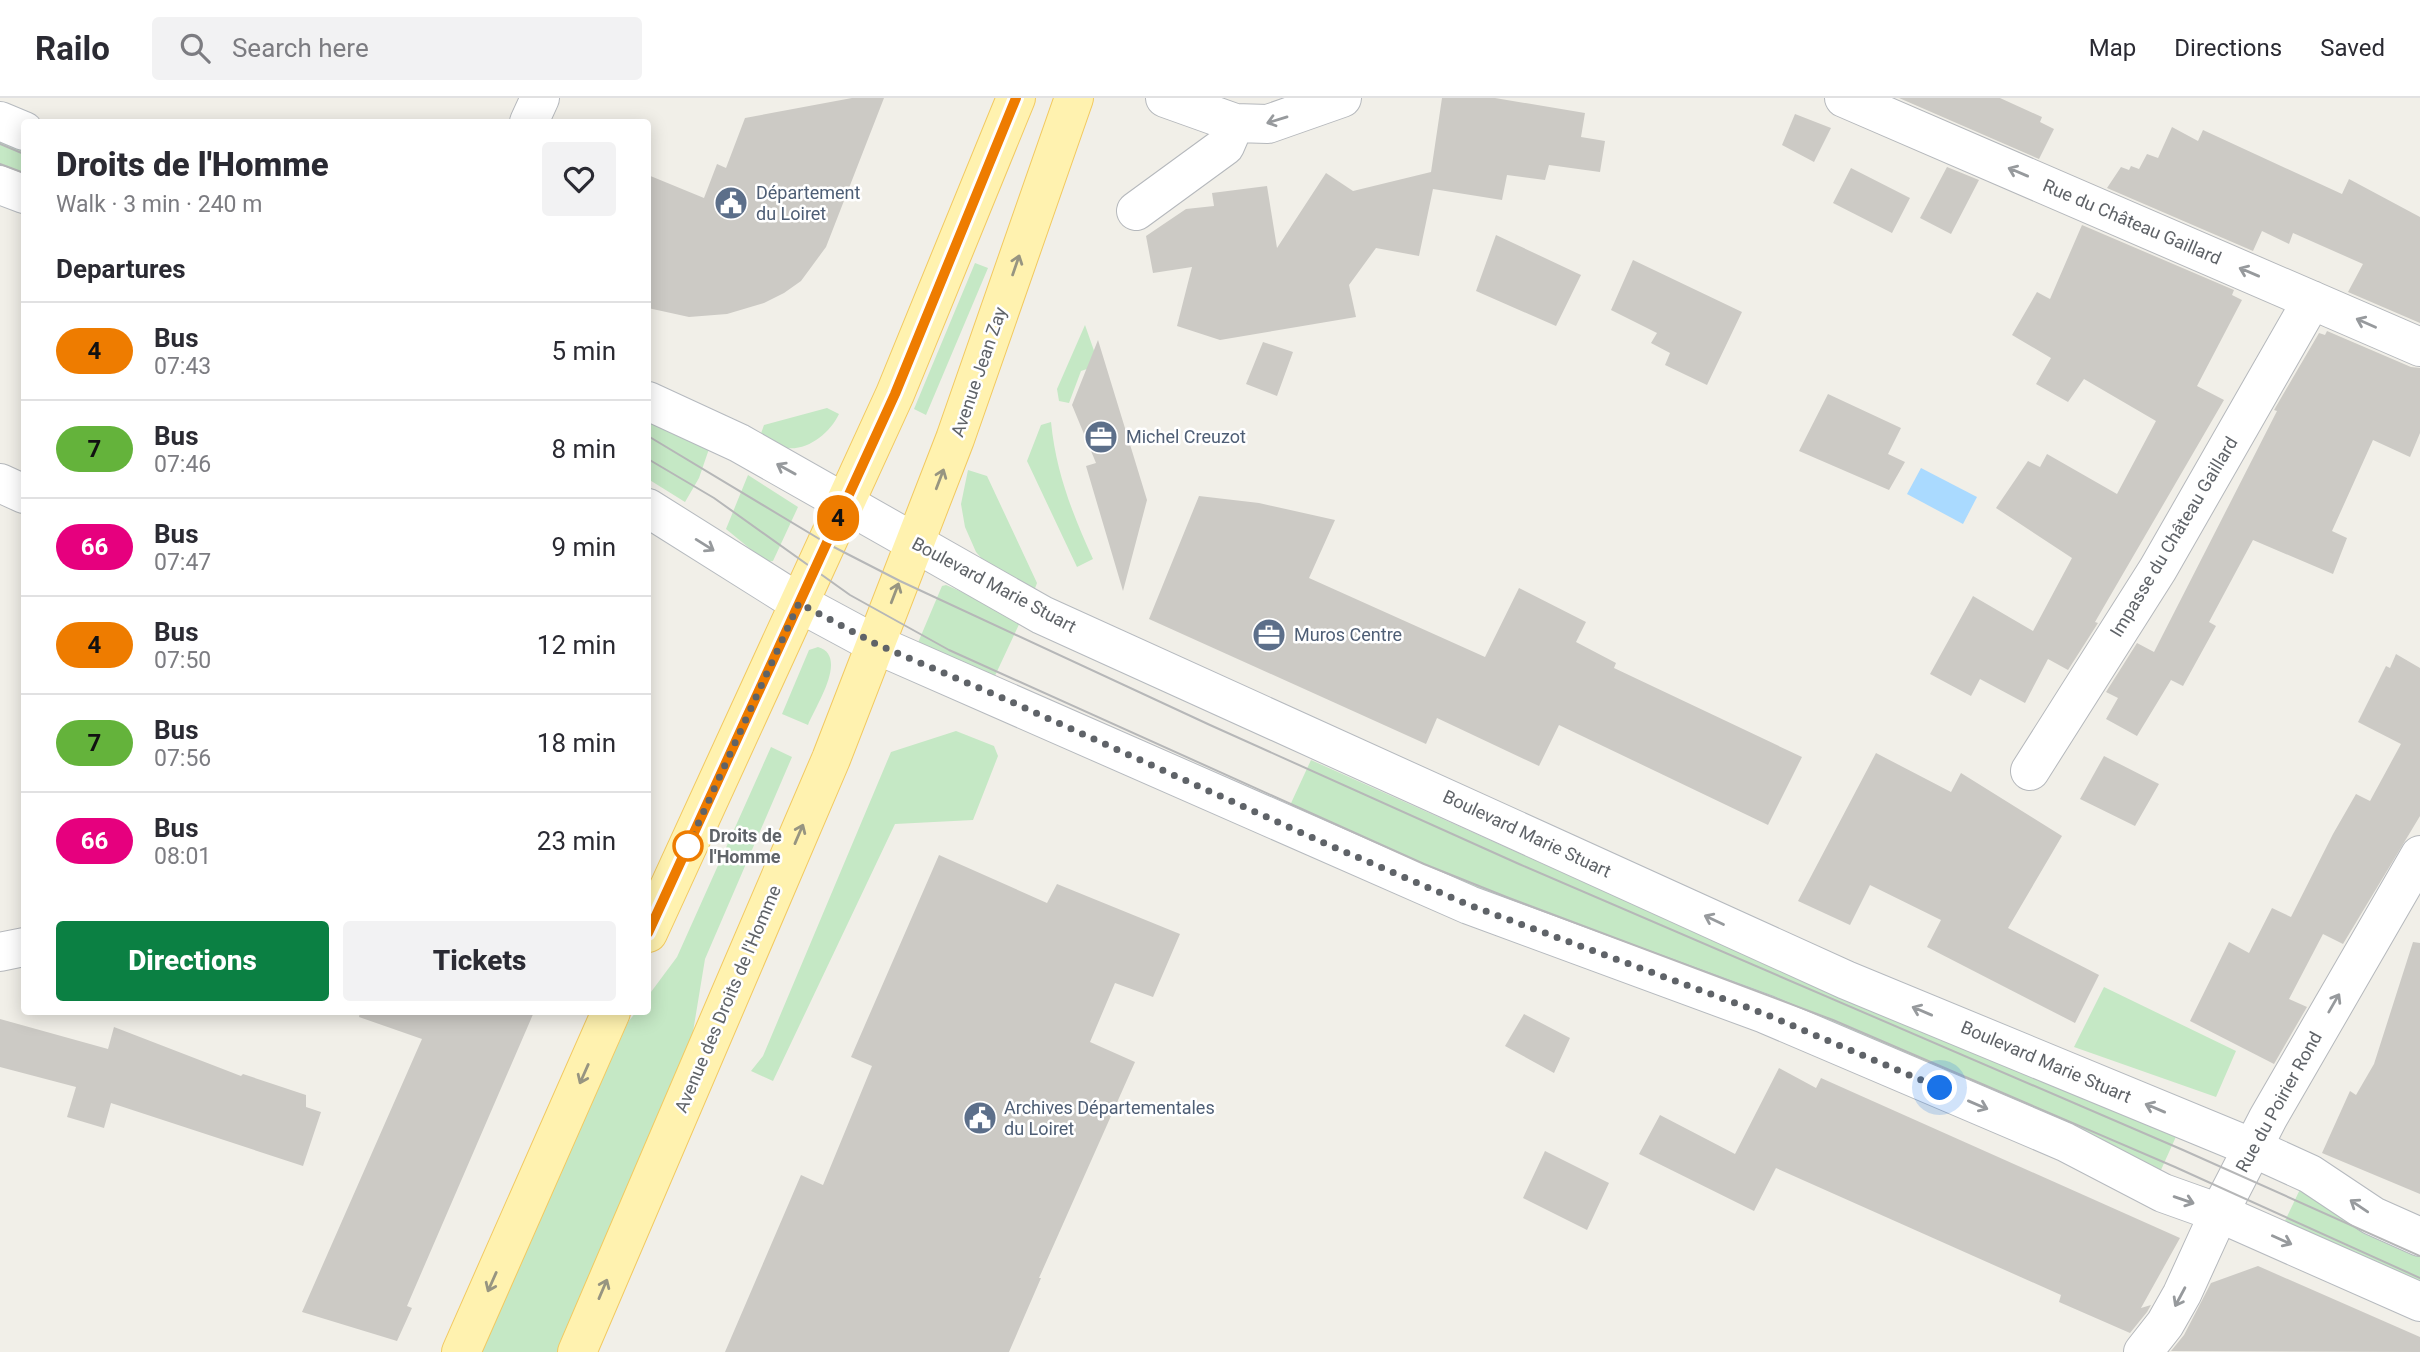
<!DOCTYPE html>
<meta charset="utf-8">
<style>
:root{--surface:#fff;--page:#f2f2f3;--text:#2b2b33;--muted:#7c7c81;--line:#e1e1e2;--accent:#0b8043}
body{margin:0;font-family:Roboto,sans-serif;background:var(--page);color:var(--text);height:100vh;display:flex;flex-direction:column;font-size:26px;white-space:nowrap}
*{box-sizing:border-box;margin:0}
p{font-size:23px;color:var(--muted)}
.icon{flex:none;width:38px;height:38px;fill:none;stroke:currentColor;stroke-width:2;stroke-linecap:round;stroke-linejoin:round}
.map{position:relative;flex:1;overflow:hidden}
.drawer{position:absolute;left:21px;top:21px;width:630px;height:896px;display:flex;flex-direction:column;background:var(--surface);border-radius:7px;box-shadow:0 4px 18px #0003}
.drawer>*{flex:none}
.badge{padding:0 14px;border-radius:23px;font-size:24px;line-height:46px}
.you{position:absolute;width:35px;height:35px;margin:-18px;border:5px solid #fff;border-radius:50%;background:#1a73e8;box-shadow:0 0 0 10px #1a73e833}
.map>.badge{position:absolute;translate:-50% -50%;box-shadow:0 0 0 4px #fff}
h2{padding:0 35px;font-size:26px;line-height:63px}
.round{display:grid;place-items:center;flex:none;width:74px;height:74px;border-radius:7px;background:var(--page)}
.overview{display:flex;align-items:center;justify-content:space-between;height:119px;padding:0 35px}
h1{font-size:33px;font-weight:800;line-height:52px}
.primary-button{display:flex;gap:14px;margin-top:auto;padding:14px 35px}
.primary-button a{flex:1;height:80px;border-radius:7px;background:var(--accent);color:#fff;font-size:28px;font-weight:800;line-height:80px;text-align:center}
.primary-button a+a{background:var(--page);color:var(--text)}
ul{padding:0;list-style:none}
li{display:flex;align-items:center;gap:21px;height:98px;padding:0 35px;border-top:2px solid var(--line)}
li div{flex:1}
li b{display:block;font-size:26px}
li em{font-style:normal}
li .badge{min-width:77px;font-weight:700;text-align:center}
header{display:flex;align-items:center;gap:42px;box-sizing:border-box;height:98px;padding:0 35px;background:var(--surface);border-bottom:2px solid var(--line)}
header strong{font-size:33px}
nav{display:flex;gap:38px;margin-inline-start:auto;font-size:24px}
.search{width:490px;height:63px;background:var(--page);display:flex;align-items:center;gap:18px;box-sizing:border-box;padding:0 24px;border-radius:7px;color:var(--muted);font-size:26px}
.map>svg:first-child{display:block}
</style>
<header>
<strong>Railo</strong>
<div class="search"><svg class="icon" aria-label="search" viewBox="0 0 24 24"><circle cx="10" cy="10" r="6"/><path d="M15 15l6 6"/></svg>Search here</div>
<nav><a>Map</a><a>Directions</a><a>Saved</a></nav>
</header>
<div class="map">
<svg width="2420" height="1254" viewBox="0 0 2420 1254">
<rect width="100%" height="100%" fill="#f1efe8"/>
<!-- green -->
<path fill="#c5e8c5" d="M0,36L24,45V85L0,75Z
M975,165L988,170L926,317L914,311Z
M1085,227L1099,267L1081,273L1069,305L1059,303L1057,291Z
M827,310L839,316C830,335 808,353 786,350C777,349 767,343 759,341L764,327Z
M648,318L709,351L699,380L685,404L648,381Z
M1051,324C1056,374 1072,415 1093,461L1077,469L1027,363L1041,327Z
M968,372L987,378L1037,485L1031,501L1002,484L976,454L965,429L961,406Z
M748,377L798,409L773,463L766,464L726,431Z
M946,487L1022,520L993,582L917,547L942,488Z
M818,549C849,558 816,607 808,627L782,616L809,552Z
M956,633L994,648L998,658L973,722L895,726L773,983L751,973L763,958L891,654Z
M771,649L792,659L705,861L691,946L557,1254H481L628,924L636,914H648V898L677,859Z
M1311,662L1579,782L1982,955L2179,1032L2156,1083L1286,716Z
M2104,889L2236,953L2216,999L2074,949Z
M2303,1085L2420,1147V1189L2283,1127Z"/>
<!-- water -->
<path fill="#aadaff" d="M1921,370L1977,399L1963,426L1907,396Z"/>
<!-- building -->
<path fill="#cccac5" d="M852,0H884L826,149L801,183L784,195L764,205L727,216L689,219L648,210V77L704,100L717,66L726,70L745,20Z
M1442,0H1495L1585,15L1581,39L1605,43L1600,74L1549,67L1545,82L1507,77L1502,102L1433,91L1419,158L1376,150L1349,187L1356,219L1220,242L1177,228L1192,169L1153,175L1146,138L1186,111L1214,108L1212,95L1267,88L1277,150L1326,75L1353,93L1431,74Z
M1899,0H2000L2042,19L2040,24L2054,31L2039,61Z
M1795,16L1831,30L1814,64L1782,47Z
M2172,29L2198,43L2203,32L2342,96L2349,81L2420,119V225L2348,194L2363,166L2293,135L2289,146L2262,133L2253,153L2107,90L2121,69L2129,72L2131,68L2139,71L2147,56L2158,60Z
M1947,69L1979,82L1951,136L1920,120Z
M1851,70L1910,100L1892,135L1833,105Z
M2082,127L2234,192L2232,197L2242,202L2197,288L2224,302L2095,524L2098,525L2068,572L2048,561L2025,605L1980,581L1971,598L1930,576L1973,498L2033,533L2072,460L1996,410L2028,363L2040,369L2047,356L2117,396L2156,323L2084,281L2068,304L2036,286L2051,260L2012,237L2037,194L2050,201Z
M1496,137L1581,177L1556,228L1476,193Z
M1633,162L1742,214L1707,287L1665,267L1670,255L1651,245L1657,235L1611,212Z
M2327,233L2411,269L2420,270V335L2410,359L2373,342L2332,433L2347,440L2333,476L2253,442L2209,524L2216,528L2183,588L2171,582L2137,638L2106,621L2118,600L2106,594L2137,545L2154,554L2277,313L2274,312L2319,235L2325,237Z
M1098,242L1147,402L1123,493L1086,368L1096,365L1072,307Z
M1263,244L1293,254L1277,298L1246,286Z
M1828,296L1901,330L1888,356L1905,364L1889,392L1799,353Z
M1199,398L1259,405L1335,422L1309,480L1485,559L1519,490L1586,524L1576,544L1616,565L1614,570L1802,659L1768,727L1559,627L1539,668L1437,620L1426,646L1149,521Z
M2396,556L2420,570V718L2343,846L2323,836L2289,901L2307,909L2274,966L2190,923L2229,844L2249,855L2272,810L2291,819L2333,736L2356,696L2370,703L2401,646L2358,624L2386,568L2390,570Z
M1876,655L1951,694L1961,675L2062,738L2008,830L2099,877L2075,925L1927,849L1941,822L1870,787L1850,827L1798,803Z
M2104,658L2159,686L2135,728L2080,701Z
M939,757L1047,805L1057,786L1180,836L1153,899L1115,885L1090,944L1135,964L1039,1180H1041L1009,1254H725L801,1077L823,1087L872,968L851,959Z
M2413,844L2420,845V1096L2322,1055L2350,993L2356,997L2374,966Z
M360,914H534L407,1208L412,1210L397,1243L302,1214L422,941L359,919Z
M1524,916L1570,940L1554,975L1505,948Z
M0,921L108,951L114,929L241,978L243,976L306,997V1009L321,1014L303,1068L111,1005L104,1030L67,1019L76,989L0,969Z
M1779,970L1816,990L1821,980L2180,1140L2141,1210L2151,1207L2147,1214L2130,1235L2059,1204L2061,1197L1776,1070L1754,1113L1639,1056L1660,1017L1735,1056Z
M1545,1053L1609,1085L1587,1132L1523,1100Z
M2258,1168L2420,1239V1254L2171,1253L2184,1237L2211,1185Z"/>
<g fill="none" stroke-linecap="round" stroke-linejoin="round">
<defs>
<path id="minor" d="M1165,0L1235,25L1268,26L1342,0
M1844,0L2420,249
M529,24L540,0
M1136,113L1225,48L1235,25
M0,385L24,396
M2030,673L2158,471L2312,202
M0,854L24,849
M2143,1254L2165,1226L2182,1196L2219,1115L2268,1020L2420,757"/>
<path id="secondary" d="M0,23L24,33
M0,87L24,96
M648,303L739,345L1042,517L1846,882L2253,1050L2310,1076L2373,1118L2420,1139
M648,410L799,505L875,546L1469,807L1765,916L2065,1044L2163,1095L2219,1115L2420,1204"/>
<path id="primary" d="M648,835L895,296L1016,0
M461,1254L611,914
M577,1254L831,661L955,341L1074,0"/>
</defs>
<!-- minor casing -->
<use href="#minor" stroke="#b5b8bc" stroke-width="40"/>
<!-- secondary casing -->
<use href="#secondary" stroke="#b6babf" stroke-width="40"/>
<!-- primary casing -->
<use href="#primary" stroke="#f2c960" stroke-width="40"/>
<!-- minor -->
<use href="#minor" stroke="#fff" stroke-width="38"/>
<!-- secondary -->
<use href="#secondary" stroke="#fff" stroke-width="38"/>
<!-- primary -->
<use href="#primary" stroke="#fff2af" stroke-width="38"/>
<!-- tram -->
<path stroke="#b6b7b8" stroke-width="2" d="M0,46L24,56
M0,66L24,75
M648,338L826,445L900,483L1210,627L1519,766L2183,1052L2420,1158
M648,361L714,400L850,497L949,552L1424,766L1509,800L1833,922L2175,1069L2420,1180"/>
</g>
<!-- one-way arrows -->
<defs><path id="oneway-shaft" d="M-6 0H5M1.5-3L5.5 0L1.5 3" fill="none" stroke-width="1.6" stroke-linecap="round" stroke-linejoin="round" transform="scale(1.75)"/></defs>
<g stroke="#979a9d">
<use href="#oneway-shaft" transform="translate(1277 22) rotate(163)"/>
<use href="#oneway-shaft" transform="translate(2018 74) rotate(-157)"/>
<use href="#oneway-shaft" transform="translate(2249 174) rotate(-157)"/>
<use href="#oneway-shaft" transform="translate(2366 225) rotate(-156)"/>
<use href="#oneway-shaft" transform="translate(786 371) rotate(-151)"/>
<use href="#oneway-shaft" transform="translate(705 447) rotate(32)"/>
<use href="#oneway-shaft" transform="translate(1714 822) rotate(-155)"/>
<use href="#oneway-shaft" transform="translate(2334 905) rotate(-60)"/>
<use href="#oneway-shaft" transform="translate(1922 913) rotate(-157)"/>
<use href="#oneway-shaft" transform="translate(1978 1007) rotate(23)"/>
<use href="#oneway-shaft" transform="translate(2155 1010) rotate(-157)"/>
<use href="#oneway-shaft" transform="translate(2184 1102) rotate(19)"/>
<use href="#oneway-shaft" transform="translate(2359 1108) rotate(-146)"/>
<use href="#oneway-shaft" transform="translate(2282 1142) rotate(24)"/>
<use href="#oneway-shaft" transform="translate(2180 1199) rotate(118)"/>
</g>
<g stroke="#979581">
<use href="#oneway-shaft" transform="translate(1016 167) rotate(-71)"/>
<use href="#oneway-shaft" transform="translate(940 381) rotate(-69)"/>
<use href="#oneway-shaft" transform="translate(895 495) rotate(-69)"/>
<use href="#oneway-shaft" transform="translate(799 736) rotate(-67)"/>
<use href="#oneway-shaft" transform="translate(584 976) rotate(114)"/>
<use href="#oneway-shaft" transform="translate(492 1184) rotate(114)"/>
<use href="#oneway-shaft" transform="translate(603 1191) rotate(-67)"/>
</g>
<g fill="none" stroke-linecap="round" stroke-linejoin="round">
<defs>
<path id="line" d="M648,835L895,296L1016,0"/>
</defs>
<!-- line casing -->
<use href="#line" stroke="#fff" stroke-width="16"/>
<!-- line -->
<use href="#line" stroke="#ee7c00" stroke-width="10"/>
<!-- walk -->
<path stroke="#5f6368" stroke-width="7" stroke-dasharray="0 12.6" d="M688,748L799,505L876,546L1005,601L1322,744L1469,807L1765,916L1940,990"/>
</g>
<!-- icons -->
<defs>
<symbol id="civic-disc" viewBox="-11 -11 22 22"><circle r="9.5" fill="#5c6f8a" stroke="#fff"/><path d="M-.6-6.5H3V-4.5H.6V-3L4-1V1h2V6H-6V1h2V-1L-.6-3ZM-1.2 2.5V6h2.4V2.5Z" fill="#fff"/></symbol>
<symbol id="office-disc" viewBox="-11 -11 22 22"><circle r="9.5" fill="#5c6f8a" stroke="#fff"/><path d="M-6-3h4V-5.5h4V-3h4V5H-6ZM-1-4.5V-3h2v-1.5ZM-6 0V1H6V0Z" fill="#fff"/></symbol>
</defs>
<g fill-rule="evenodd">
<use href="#civic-disc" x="712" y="86" width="38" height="38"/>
<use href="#office-disc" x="1082" y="320" width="38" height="38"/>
<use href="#office-disc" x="1250" y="518" width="38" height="38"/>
<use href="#civic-disc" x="961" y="1001" width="38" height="38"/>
</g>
<!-- markers -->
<circle fill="#fff" stroke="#ee7c00" stroke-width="3.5" cx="688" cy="748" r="14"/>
<g text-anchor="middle" stroke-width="5" stroke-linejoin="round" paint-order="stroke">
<!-- service labels -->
<g font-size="18" fill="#4e5e75" stroke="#fff" text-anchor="start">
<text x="756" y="101">Département<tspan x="756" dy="21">du Loiret</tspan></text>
<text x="1126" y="345">Michel Creuzot</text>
<text x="1294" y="543">Muros Centre</text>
<text x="1004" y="1016">Archives Départementales<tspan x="1004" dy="21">du Loiret</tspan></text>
</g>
<!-- street labels -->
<g font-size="18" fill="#5f6368" stroke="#fff">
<text transform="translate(2132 124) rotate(23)" y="6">Rue du Château Gaillard</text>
<text transform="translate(979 274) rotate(-71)" y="6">Avenue Jean Zay</text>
<text transform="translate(2174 439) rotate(-59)" y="6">Impasse du Château Gaillard</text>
<text transform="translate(994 487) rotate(28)" y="6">Boulevard Marie Stuart</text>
<text transform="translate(1527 736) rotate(25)" y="6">Boulevard Marie Stuart</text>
<text transform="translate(728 901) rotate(-67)" y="6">Avenue des Droits de l'Homme</text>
<text transform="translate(2046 964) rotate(23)" y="6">Boulevard Marie Stuart</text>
<text transform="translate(2279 1004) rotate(-61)" y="6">Rue du Poirier Rond</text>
</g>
<!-- stop labels -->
<g font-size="18" font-weight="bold" fill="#5f6368" stroke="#fff" text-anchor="start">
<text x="709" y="744">Droits de<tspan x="709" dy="21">l'Homme</tspan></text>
</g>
</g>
</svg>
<div class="you" style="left:1940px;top:990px"></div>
<b class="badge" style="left:838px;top:420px;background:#ee7c00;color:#111">4</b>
<section class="drawer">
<div class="overview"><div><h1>Droits de l'Homme</h1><p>Walk · 3 min · 240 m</p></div><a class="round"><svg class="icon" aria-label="heart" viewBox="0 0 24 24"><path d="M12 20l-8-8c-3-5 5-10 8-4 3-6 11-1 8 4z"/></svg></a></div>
<h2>Departures</h2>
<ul>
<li><span class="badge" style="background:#ee7c00;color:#111">4</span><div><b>Bus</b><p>07:43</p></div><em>5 min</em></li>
<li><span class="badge" style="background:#64b33b;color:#111">7</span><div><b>Bus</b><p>07:46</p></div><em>8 min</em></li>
<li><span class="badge" style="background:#e6007e;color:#fff">66</span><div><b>Bus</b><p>07:47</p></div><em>9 min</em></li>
<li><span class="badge" style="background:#ee7c00;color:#111">4</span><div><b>Bus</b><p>07:50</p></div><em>12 min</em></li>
<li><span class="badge" style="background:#64b33b;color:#111">7</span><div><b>Bus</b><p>07:56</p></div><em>18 min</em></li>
<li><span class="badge" style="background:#e6007e;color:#fff">66</span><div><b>Bus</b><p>08:01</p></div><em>23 min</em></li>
</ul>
<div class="primary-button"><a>Directions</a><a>Tickets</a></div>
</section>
</div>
